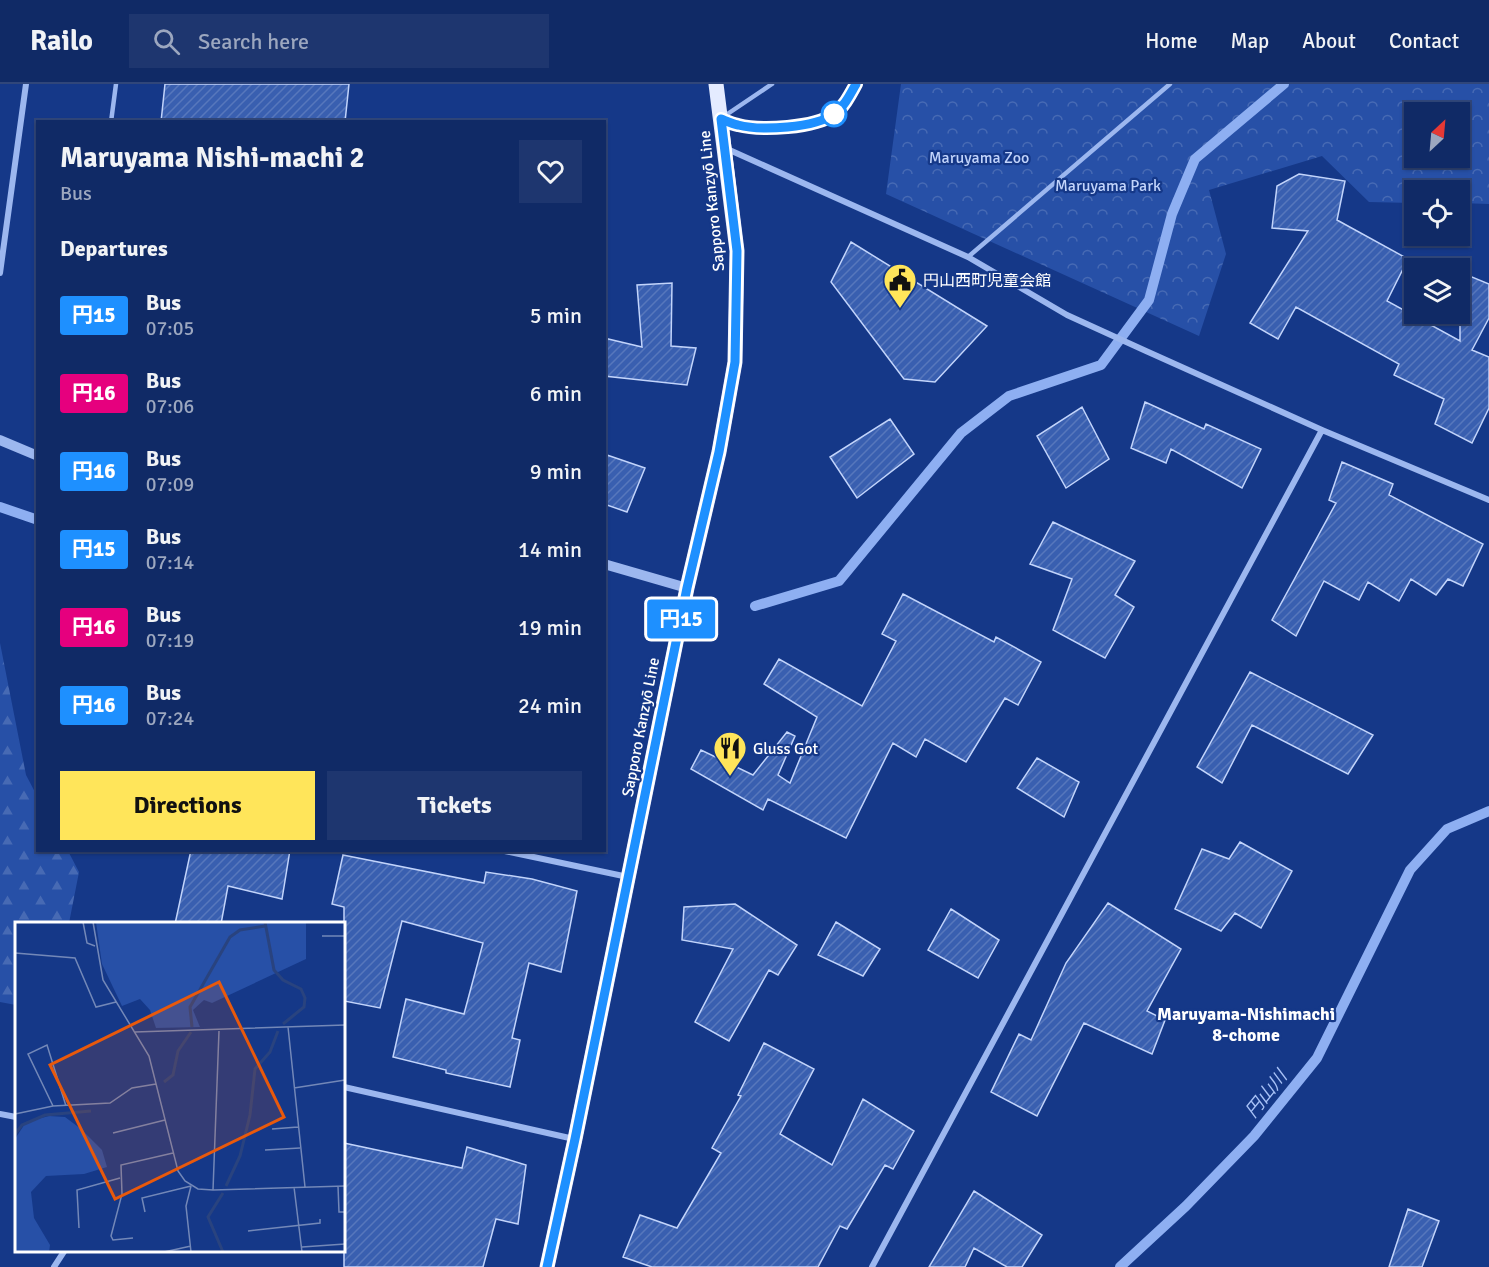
<!DOCTYPE html>
<meta charset="utf-8">
<style>
:root{--surface:#102a66;--page:#1e366f;--text:#f1f3f6;--muted:#9ca7bf;--line:#30467a;--accent:#ffe55a}
body{margin:0;font-family:Signika,"Noto Sans JP",sans-serif;background:var(--page);color:var(--text);height:100vh;display:flex;flex-direction:column;font-size:22px;white-space:nowrap}
*{box-sizing:border-box;margin:0}
p{font-size:20px;color:var(--muted)}
.icon{flex:none;width:33px;height:33px;fill:none;stroke:currentColor;stroke-width:2;stroke-linecap:round;stroke-linejoin:round}
.map{position:relative;flex:1;overflow:hidden}
.details{position:absolute;left:36px;top:36px;width:570px;height:732px;display:flex;flex-direction:column;background:var(--surface);border-radius:0px;box-shadow:0 2px 4px #0004,0 0 0 2px var(--line)}
.details>*{flex:none}
.badge{padding:0 12px;border-radius:4px;font-size:21px;line-height:39px}
.needle{width:39px;rotate:26deg}
.fabs{position:absolute;left:1404px;top:18px;display:grid;gap:12px}
.fabs a{display:grid;place-items:center;width:66px;height:66px;border-radius:0px;background:var(--surface);box-shadow:0 2px 4px #0004,0 0 0 2px var(--line);font-size:30px}
.map>.badge{position:absolute;translate:-50% -50%;box-shadow:0 0 0 3px #fff}
h2{padding:0 24px;font-size:22px;line-height:54px}
.round{display:grid;place-items:center;flex:none;width:63px;height:63px;border-radius:0px;background:var(--page)}
.head{display:flex;align-items:center;justify-content:space-between;height:102px;padding:0 24px}
h1{font-size:28px;font-weight:800;line-height:45px}
.primary-button{display:flex;gap:12px;margin-top:auto;padding:12px 24px}
.primary-button a{flex:1;height:69px;border-radius:0px;background:var(--accent);color:#111;font-size:24px;font-weight:800;line-height:69px;text-align:center}
.primary-button a+a{background:var(--page);color:var(--text)}
ul{padding:0;list-style:none}
li{display:flex;align-items:center;gap:18px;height:78px;padding:0 24px}
li div{flex:1}
li b{display:block;font-size:22px}
li em{font-style:normal}
li .badge{min-width:66px;font-weight:700;text-align:center}
header{display:flex;align-items:center;gap:36px;box-sizing:border-box;height:84px;padding:0 30px;background:var(--surface);border-bottom:2px solid var(--line)}
header strong{font-size:28px}
nav{display:flex;gap:33px;margin-inline-start:auto;font-size:21px}
.search{width:420px;height:54px;background:var(--page);display:flex;align-items:center;gap:15px;box-sizing:border-box;padding:0 21px;border-radius:0px;color:var(--muted);font-size:22px}
.map>svg:first-child{display:block}
</style>
<header>
<strong>Railo</strong>
<div class="search"><svg class="icon" aria-label="search" viewBox="0 0 24 24"><circle cx="10" cy="10" r="6"/><path d="M15 15l6 6"/></svg>Search here</div>
<nav><a>Home</a><a>Map</a><a>About</a><a>Contact</a></nav>
</header>
<div class="map">
<svg width="1489" height="1183" viewBox="0 0 1489 1183">
<defs>
<pattern id="forest-firs" width="22" height="20" patternUnits="userSpaceOnUse" patternTransform="scale(1.5)"><rect width="22" height="20" fill="#2750a7"/><path d="M5 1l3.5 6h-7zM16 11l3.5 6h-7z" fill="#476ab4"/></pattern>
<pattern id="park-crowns" width="20" height="18" patternUnits="userSpaceOnUse" patternTransform="scale(1.5)"><rect width="20" height="18" fill="#2750a7"/><path d="M2 6a3 3 0 1 1 6 0M12 15a3 3 0 1 1 6 0" fill="none" stroke="#476ab4"/></pattern>
<pattern id="building-hatch" width="6" height="6" patternUnits="userSpaceOnUse" patternTransform="scale(1.5)"><rect width="6" height="6" fill="#395fb0"/><path d="M-1 1l2-2M0 6l6-6M5 7l2-2" fill="none" stroke="#5777bc"/></pattern>
</defs>
<rect width="100%" height="100%" fill="#153888"/>
<!-- forest -->
<path fill="url(#forest-firs)" d="M0,559L26,691L37,712L38,766L68,767L79,788L69,839L16,840V921L0,918Z"/>
<!-- park -->
<path fill="url(#park-crowns)" fill-rule="evenodd" d="M901,0H1489V120L1460,119V106H1414V119L1369,118L1322,72L1209,106L1226,170L1199,252L886,110ZM1414,28H1460V74H1414Z"/>
<g fill="none" stroke-linecap="round" stroke-linejoin="round">
<!-- stream -->
<path stroke="#8eaff2" stroke-width="10" d="M0,423L38,436
M755,522L839,497L961,349L1009,312L1101,281L1149,216L1172,130L1195,75L1284,0
M1120,1183L1186,1122L1254,1052L1317,974L1410,786L1447,745L1489,727"/>
</g>
<!-- building -->
<path fill="url(#building-hatch)" stroke="#c2d4fb" stroke-width="1.5" d="M165,0H349L345,38H161Z
M1299,90L1345,97L1337,136L1408,175L1387,217L1460,257V188L1489,200V234L1472,266L1489,273V324L1472,359L1435,340L1444,315L1394,291L1399,280L1296,223L1278,255L1250,239L1308,147L1272,144L1277,102Z
M851,158L987,242L935,298L904,295L831,198Z
M672,199L671,262L696,264L687,301L604,292V254L642,263L637,201Z
M1145,318L1204,345L1206,340L1261,365L1242,404L1171,365L1166,379L1131,364Z
M1082,323L1109,375L1066,404L1037,352Z
M890,335L914,370L857,414L830,373Z
M604,370L645,384L627,428L604,420Z
M1342,378L1393,400L1389,411L1483,460L1463,502L1448,495L1436,511L1411,495L1399,517L1368,498L1359,516L1324,497L1296,552L1272,536L1336,419L1329,416Z
M1053,438L1135,477L1115,511L1134,523L1105,574L1053,546L1072,495L1030,480Z
M903,510L994,558L996,553L1041,578L1018,621L1005,614L966,678L925,655L916,673L893,659L846,754L768,715L763,726L691,685L701,666L753,691L787,648L795,652L778,691L790,699L817,633L764,600L779,575L862,622L896,557L882,550Z
M1250,588L1373,651L1348,690L1252,641L1222,699L1197,683Z
M1037,674L1079,698L1064,733L1017,704Z
M1240,758L1292,787L1261,844L1235,829L1221,847L1175,825L1202,765L1229,775Z
M191,766H290L282,815L228,802L221,840H175Z
M343,771L484,799L486,788L532,795L577,807L561,888L529,879L512,954L520,956L510,1003L446,989V986L393,973L406,915L464,930L483,859L402,837L380,924L344,917V823L332,820Z
M1108,819L1181,865L1147,927L1165,936L1152,970L1084,939L1037,1032L991,1008L1019,950L1031,956L1066,879Z
M735,820L797,861L778,891L769,886L729,957L695,938L733,865L682,856L684,823Z
M951,825L999,856L978,894L928,866Z
M836,838L880,865L863,892L818,871Z
M764,959L814,985L780,1050L832,1081L863,1015L914,1047L893,1085L885,1081L847,1145L840,1142L818,1183H652L623,1173L640,1131L677,1144L721,1069L712,1064L741,1012L738,1011Z
M344,1059L462,1084L467,1063L526,1081L518,1140L496,1135L483,1183H344Z
M974,1107L1042,1151L1022,1183H1007L974,1164L965,1183H929Z
M1408,1125L1439,1137L1422,1183H1389Z"/>
<g fill="none" stroke-linecap="round" stroke-linejoin="round">
<!-- service -->
<path stroke="#9cb7ef" stroke-width="4.5" d="M723,33L772,0
M725,36C752,47 810,48 834,30C844,23 850,11 856,0
M111,38L116,0
M968,173L1170,0"/>
<!-- minor -->
<path stroke="#9cb7ef" stroke-width="6" d="M725,64L968,173L1067,231L1146,267L1322,346L1489,416
M0,189L26,0
M500,766L628,793
M344,1003L574,1055
M0,1030L16,1033
M54,1183L65,1166
M872,1183L1322,346"/>
<!-- tertiary -->
<path stroke="#9cb7ef" stroke-width="10" d="M0,356L38,372
M604,480L687,504"/>
<!-- primary -->
<path stroke="#e4ebff" stroke-width="15" d="M547,1183L575,1055L687,504L719,368L735,278L737,167L716,0"/>
</g>
<g fill="none" stroke-linecap="round" stroke-linejoin="round">
<defs>
<path id="line" d="M547,1183L575,1055L687,504L719,368L735,278L737,167L721,35C726,37 732,40 738,41C761,47 815,44 834,30C844,23 850,11 856,0"/>
</defs>
<!-- line casing -->
<use href="#line" stroke="#fff" stroke-width="14"/>
<!-- line -->
<use href="#line" stroke="#1e90ff" stroke-width="9"/>
</g>
<!-- icons -->
<defs>
<symbol id="civic-pin" viewBox="-11 -11 22 30"><path d="M0 17L-7.5 6A9.5 9.5 0 1 1 7.5 6Z" fill="#ffe55a" stroke="#153888"/><path d="M-.6-6.5H3V-4.5H.6V-3L4-1V1h2V6H-6V1h2V-1L-.6-3ZM-1.2 2.5V6h2.4V2.5Z" fill="#111"/></symbol>
<symbol id="restaurant-pin" viewBox="-11 -11 22 30"><path d="M0 17L-7.5 6A9.5 9.5 0 1 1 7.5 6Z" fill="#ffe55a" stroke="#153888"/><path d="M-5-6h1v4h1v-4h1v4h1v-4h1v5L-1.5 .5V6h-2V.5L-5-1ZM5-6V6H3V1.5H1.5Q1.5-4 5-6Z" fill="#111"/></symbol>
</defs>
<g fill-rule="evenodd">
<use href="#civic-pin" x="881" y="177" width="38" height="52"/>
<use href="#restaurant-pin" x="711" y="645" width="38" height="52"/>
</g>
<!-- markers -->
<circle fill="#fff" stroke="#1e90ff" stroke-width="3" cx="834" cy="30" r="12"/>
<g text-anchor="middle" stroke-width="4.5" stroke-linejoin="round" paint-order="stroke">
<!-- park labels -->
<g font-size="16" fill="#c2d4fb" stroke="#153888">
<text x="979" y="79">Maruyama Zoo</text>
<text x="1108" y="107">Maruyama Park</text>
</g>
<!-- street labels -->
<g font-size="16" fill="#fff" stroke="#153888">
<text transform="translate(711 117) rotate(-96)" y="6">Sapporo Kanzyō Line</text>
<text transform="translate(640 643) rotate(-79)" y="6">Sapporo Kanzyō Line</text>
</g>
<!-- poi labels -->
<g font-size="16" fill="#fff" stroke="#153888" text-anchor="start">
<text x="923" y="202">円山西町児童会館</text>
<text x="753" y="670">Gluss Got</text>
</g>
<!-- neighbourhood labels -->
<g font-size="18" font-weight="bold" fill="#fff" stroke="#153888">
<text x="1246" y="936">Maruyama-Nishimachi<tspan x="1246" dy="21">8-chome</tspan></text>
</g>
<!-- water labels -->
<g font-size="18" font-style="italic" fill="#a7c1f6" stroke="#153888">
<text transform="translate(1266 1010) rotate(-51)" y="6">円山川</text>
</g>
</g>
<!-- overview -->
<g transform="translate(15 838)">
<rect width="330" height="330" fill="#153888"/>
<path d="M34,194L50,195L66,207L87,228L92,245L69,252L31,254L16,270L19,296L35,323L34,330H0V217L11,200Z" fill="#2750a7"/>
<path d="M81,0H291V37L197,81L189,78L178,88L185,105L141,106L135,88L125,77L107,84L87,42Z" fill="#2750a7"/>
<path fill="none" stroke="#29437f" stroke-width="3" d="M250,0L259,48L268,58L286,67L290,76L289,85L268,102M177,105L175,85L215,15L225,8L250,4M149,160L158,153L163,129L176,110M0,212L7,203L30,193L76,189M211,264L225,234L235,193L240,147L255,130L263,109M208,271L193,295L208,330"/>
<path fill="none" stroke="#7388b8" stroke-width="1.5" d="M68,0L72,21L80,24M78,0L88,58L134,134L163,249L170,259L183,267L198,268L330,264M307,14H330M0,31L60,36L81,85L101,80M273,105L290,265M120,110L330,103M279,166L330,158M38,184L13,132L32,123L51,184M0,192L38,184L95,181L117,166L141,162M257,207L283,205M98,211L150,198M250,228L285,226M323,264L324,290H330M279,265L287,330M198,268L204,109M130,290L127,276L176,264M64,306L62,268L105,256M233,309L305,301V297M118,316L98,318L96,314L107,272L106,243L158,231M287,325L330,322M149,330L176,324M176,330L171,284L176,264"/>
<path fill="#e8590c" fill-opacity="0.15" stroke="#e8590c" stroke-width="3" d="M204,60L269,195L100,277L35,143Z"/>
<rect width="330" height="330" fill="none" stroke="#fff" stroke-width="3"/>
</g>
</svg>
<div class="fabs">
<a><svg class="needle" viewBox="-14 -14 28 28"><path d="M0-13l5 13h-10z" fill="#e53935"/><path d="M0 13l5-13h-10z" fill="#9ca7bf"/></svg></a>
<a><svg class="icon" aria-label="locate" viewBox="0 0 24 24"><circle cx="12" cy="12" r="6"/><path d="M12 2v4M12 18v4M2 12h4M18 12h4"/></svg></a>
<a><svg class="icon" aria-label="layers" viewBox="0 0 24 24"><path d="M12 4l9 5-9 5-9-5zM3 14l9 5 9-5"/></svg></a>
</div>
<b class="badge" style="left:681px;top:535px;background:#1e90ff;color:#fff">円15</b>
<section class="details">
<div class="head"><div><h1>Maruyama Nishi-machi 2</h1><p>Bus</p></div><a class="round"><svg class="icon" aria-label="heart" viewBox="0 0 24 24"><path d="M12 20l-8-8c-3-5 5-10 8-4 3-6 11-1 8 4z"/></svg></a></div>
<h2>Departures</h2>
<ul>
<li><span class="badge" style="background:#1e90ff;color:#fff">円15</span><div><b>Bus</b><p>07:05</p></div><em>5 min</em></li>
<li><span class="badge" style="background:#e6007e;color:#fff">円16</span><div><b>Bus</b><p>07:06</p></div><em>6 min</em></li>
<li><span class="badge" style="background:#1e90ff;color:#fff">円16</span><div><b>Bus</b><p>07:09</p></div><em>9 min</em></li>
<li><span class="badge" style="background:#1e90ff;color:#fff">円15</span><div><b>Bus</b><p>07:14</p></div><em>14 min</em></li>
<li><span class="badge" style="background:#e6007e;color:#fff">円16</span><div><b>Bus</b><p>07:19</p></div><em>19 min</em></li>
<li><span class="badge" style="background:#1e90ff;color:#fff">円16</span><div><b>Bus</b><p>07:24</p></div><em>24 min</em></li>
</ul>
<div class="primary-button"><a>Directions</a><a>Tickets</a></div>
</section>
</div>
